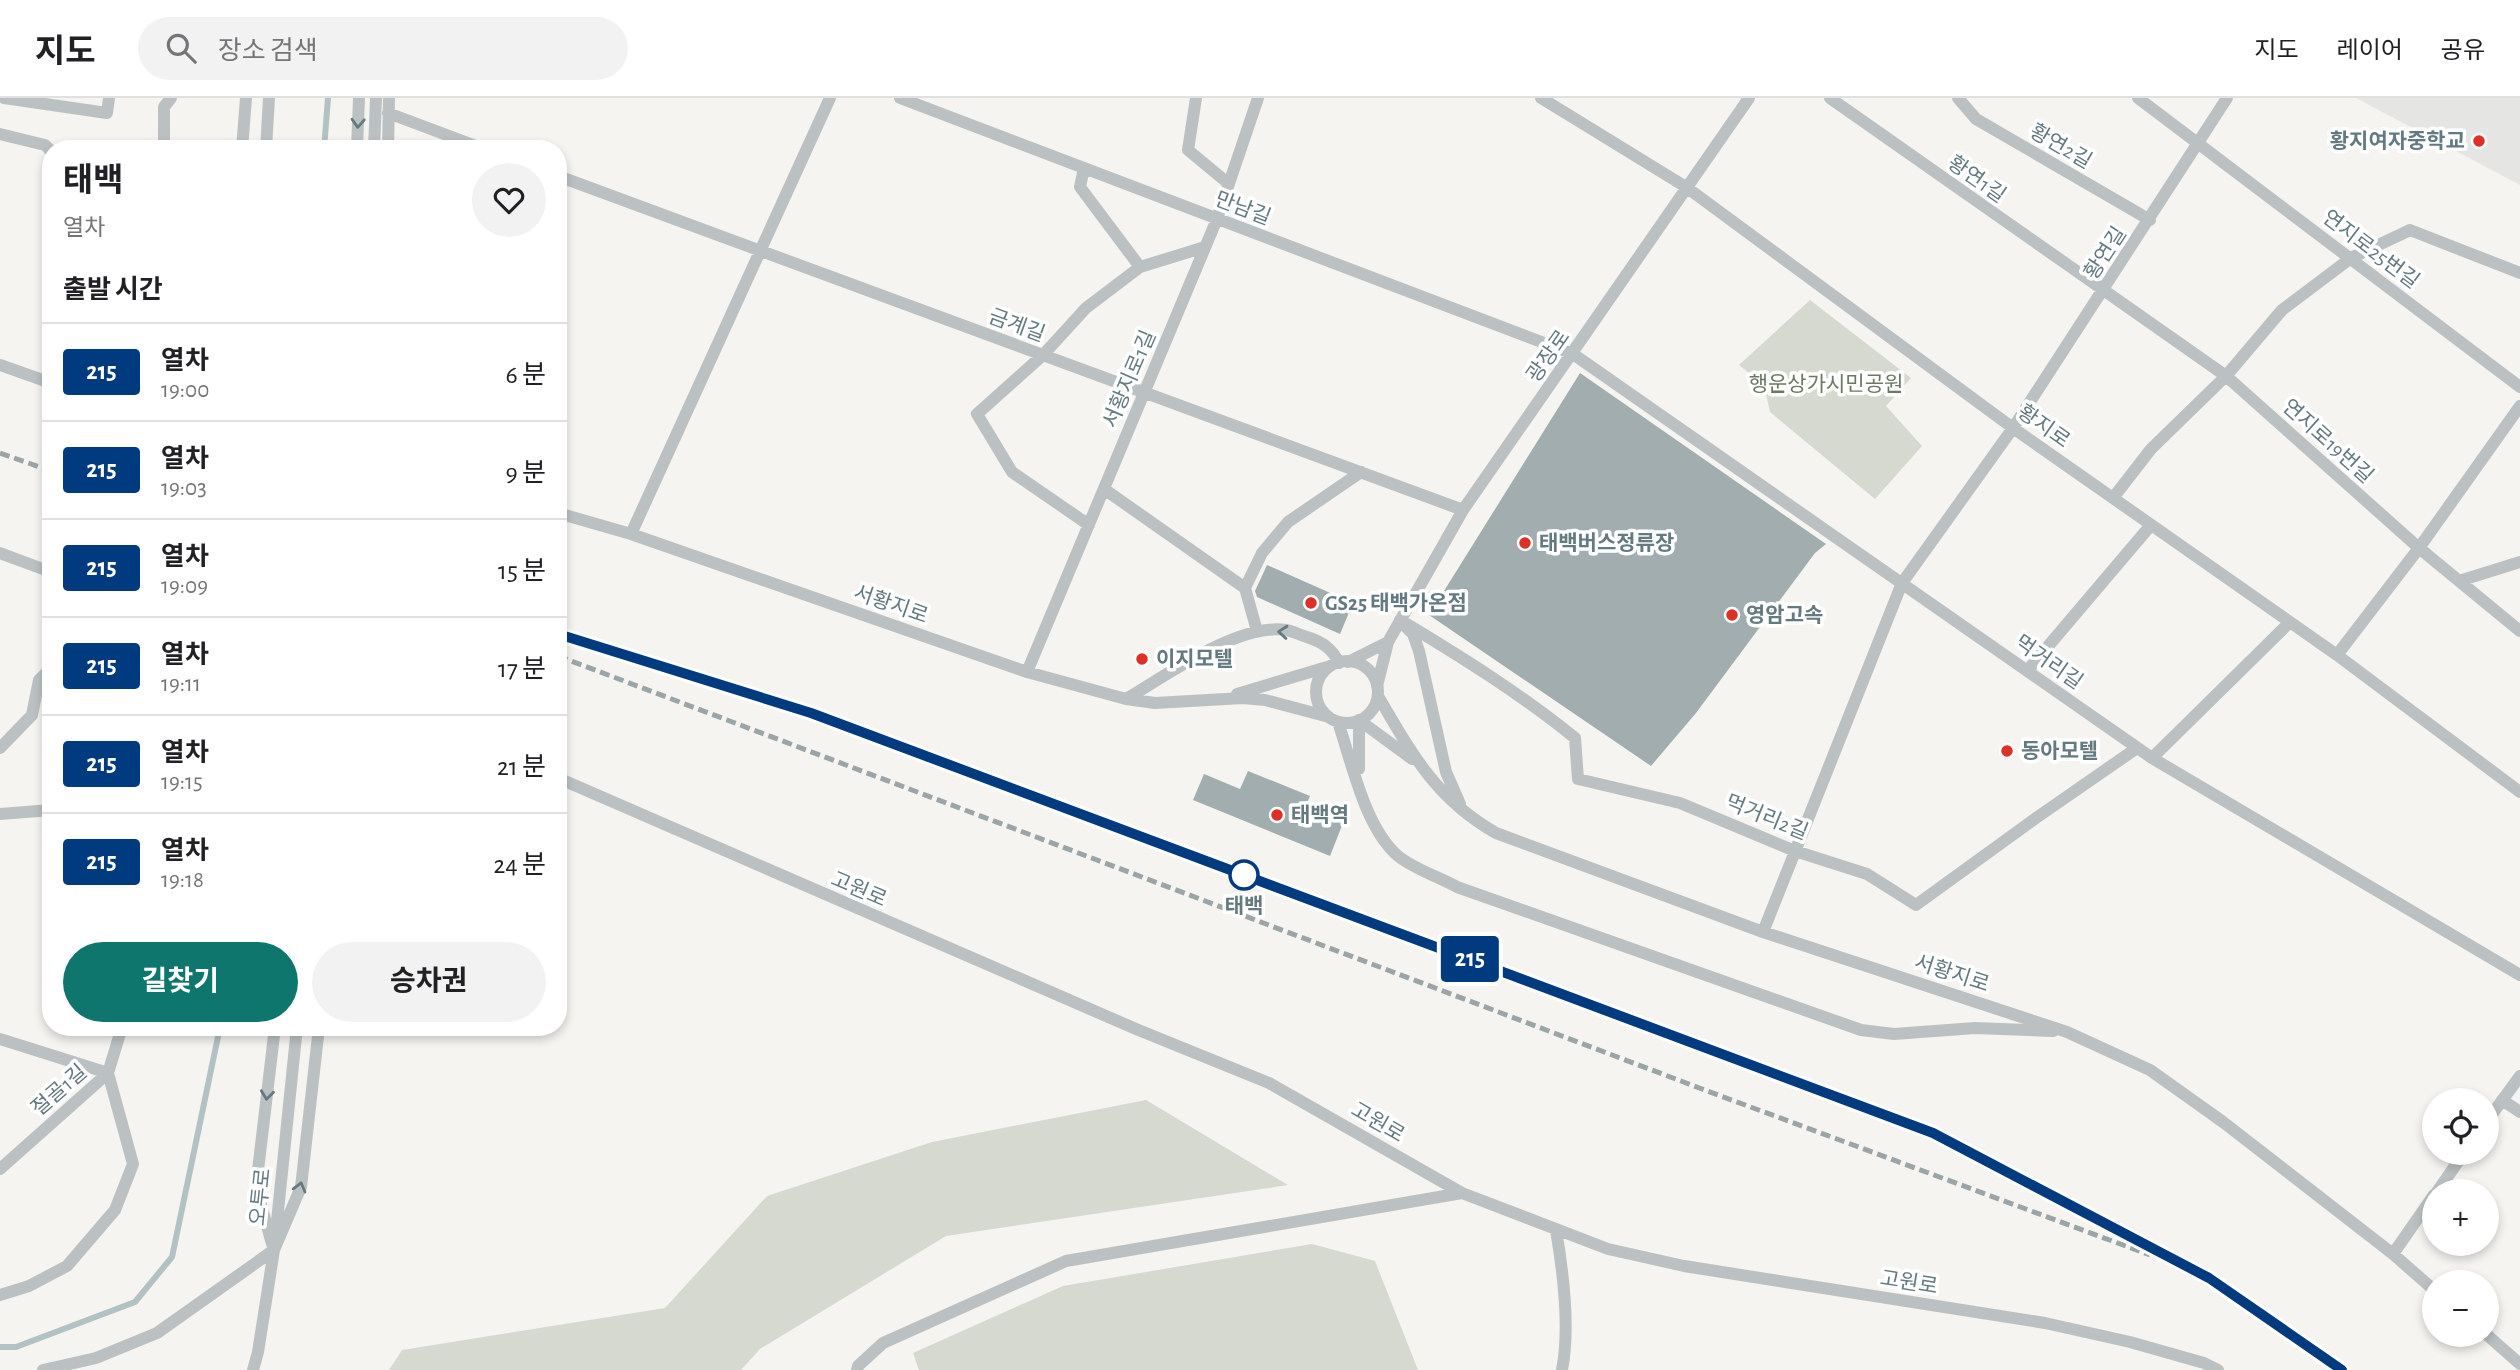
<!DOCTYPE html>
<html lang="ko">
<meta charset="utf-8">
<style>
:root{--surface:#fff;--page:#f2f2f2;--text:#202124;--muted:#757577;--line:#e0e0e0;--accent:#0f766e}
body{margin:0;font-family:"Alegreya Sans","Noto Sans KR",sans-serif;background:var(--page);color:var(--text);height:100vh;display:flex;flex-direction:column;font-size:26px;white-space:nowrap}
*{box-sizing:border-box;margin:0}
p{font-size:23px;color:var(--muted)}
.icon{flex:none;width:38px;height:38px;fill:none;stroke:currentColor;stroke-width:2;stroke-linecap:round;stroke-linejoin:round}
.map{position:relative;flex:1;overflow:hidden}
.drawer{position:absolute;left:42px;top:42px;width:525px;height:896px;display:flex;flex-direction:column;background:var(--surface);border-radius:28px;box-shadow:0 4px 10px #0003}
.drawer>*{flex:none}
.badge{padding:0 14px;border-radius:5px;font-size:24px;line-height:46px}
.controls{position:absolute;left:2422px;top:990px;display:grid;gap:14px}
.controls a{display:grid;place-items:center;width:77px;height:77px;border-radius:50%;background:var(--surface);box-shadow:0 4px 10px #0003;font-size:35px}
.map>.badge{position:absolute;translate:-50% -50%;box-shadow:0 0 0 4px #fff}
h2{padding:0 21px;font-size:26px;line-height:63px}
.round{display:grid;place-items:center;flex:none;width:74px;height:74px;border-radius:37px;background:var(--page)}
.summary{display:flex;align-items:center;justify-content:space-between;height:119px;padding:0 21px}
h1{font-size:33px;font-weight:700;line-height:52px}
.button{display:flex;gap:14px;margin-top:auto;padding:14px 21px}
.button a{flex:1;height:80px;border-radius:42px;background:var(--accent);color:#fff;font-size:28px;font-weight:700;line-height:80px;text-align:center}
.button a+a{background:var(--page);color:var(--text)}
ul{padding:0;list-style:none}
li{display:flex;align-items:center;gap:21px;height:98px;padding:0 21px;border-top:2px solid var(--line)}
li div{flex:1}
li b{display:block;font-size:26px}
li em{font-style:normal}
li .badge{min-width:77px;font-weight:700;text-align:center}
header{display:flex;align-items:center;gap:42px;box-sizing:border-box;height:98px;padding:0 35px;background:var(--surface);border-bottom:2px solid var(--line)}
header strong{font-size:33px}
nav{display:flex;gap:38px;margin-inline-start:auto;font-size:24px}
.search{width:490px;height:63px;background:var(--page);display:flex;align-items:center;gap:18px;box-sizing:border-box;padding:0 24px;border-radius:38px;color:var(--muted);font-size:26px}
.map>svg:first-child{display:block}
</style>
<header>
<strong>지도</strong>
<div class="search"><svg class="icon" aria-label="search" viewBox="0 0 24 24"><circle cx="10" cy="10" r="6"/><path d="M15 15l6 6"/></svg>장소 검색</div>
<nav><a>지도</a><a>레이어</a><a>공유</a></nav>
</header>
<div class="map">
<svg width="2520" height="1272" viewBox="0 0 2520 1272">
<rect width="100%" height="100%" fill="#f5f4f1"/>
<!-- built -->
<path fill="#e5e6e4" d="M2356,0H2520V87Z"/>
<!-- green -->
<path fill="#d5d9d0" d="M1810,202L1911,280L1886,308L1922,348L1875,401L1770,314L1764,287L1739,267Z
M1146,1002L1288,1087L946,1138L760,1251L741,1272H389L402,1252L665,1210L767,1098L932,1044Z
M1312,1146L1375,1163L1418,1272H919L913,1255L1063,1188Z"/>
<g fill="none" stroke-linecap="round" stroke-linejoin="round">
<!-- stream -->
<path stroke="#b2c2c4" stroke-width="6" d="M324,51L328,0
M0,1249H16L135,1204L172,1159L220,929"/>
</g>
<!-- building -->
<path fill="#a2adb0" d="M1580,275L1826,446L1815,455L1696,615L1651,668L1429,517Z
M1267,467L1353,505L1340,536L1257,499L1255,493Z
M1248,673L1310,698L1305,709L1343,725L1330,758L1193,702L1204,676L1240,691Z"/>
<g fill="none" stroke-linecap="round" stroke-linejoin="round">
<!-- minor -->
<path stroke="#bbc1c3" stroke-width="12" d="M4,0L107,15L109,0
M900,0L1573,256L2152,660L2520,877
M1196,0L1188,52L1229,86
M1541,0L1686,89L2013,330L2337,557L2520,694
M1830,0L2226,278L2419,450L2520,533
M1958,0L1976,21L2150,122
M2138,0L2520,289
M388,15L484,51
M0,36L45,47L51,53
M164,51V9L171,0
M242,51L246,0
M266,51L269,0
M357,51L359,0
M374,51L376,0
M388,51L389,0
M1084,70L1080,89L1140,169
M558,78L1463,412
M0,267L51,285
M1104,391L1245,490
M2113,400L2151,351L2226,278L2282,212L2351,160L2410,132L2520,175
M558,415L631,436L1027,574L1126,601L1155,605L1243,600L1265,602L1329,619
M1089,427L1012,374L977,316L1043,257L1086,210L1140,169L1205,149
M631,436L830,0
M0,455L51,474
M2459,483L2520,464
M1400,522C1460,558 1521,596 1575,640L1578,681L1680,705L1795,753L1867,776L1916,807L2036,720L2137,650
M1405,528L1413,536L1419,553L1446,674L1460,706
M1257,533L1245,490L1262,455L1288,424L1361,374
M2337,557L2419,450L2520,308
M1316 594a31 31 0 1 1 62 0a31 31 0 1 1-62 0Z
M1348,564L1388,544
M2027,573L2151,427
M1027,574L1217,121L1258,0
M1377,588L1388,544L1463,412L1749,0
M1237,596L1327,569
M1378,598C1412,656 1436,701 1496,735L1763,834L2067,934L2150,972L2223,1024L2393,1156L2434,1192
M1126,601C1167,577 1238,525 1286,532C1293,533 1300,537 1307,539C1322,544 1332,550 1339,565
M1359,622L1412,661
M1338,624C1352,665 1365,730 1398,758C1414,771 1439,779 1457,789L1861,932L1894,936L1975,930L2053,933
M0,650L32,617L39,582L51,570
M2152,660L2290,524
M1359,671V622
M558,680L1136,931L1269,985L1462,1095L1608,1151L1684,1168L2045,1225L2130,1244L2204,1265L2218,1272
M0,716L51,712
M1763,834L1902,485L2013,330L2227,0
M0,941L108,975L133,1066L115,1112L67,1168L29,1188L0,1197
M2502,1002L2520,1014
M2487,1023L2520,978
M0,1071L108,975L122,929
M2437,1094L2464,1055
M1556,1132C1563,1173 1570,1232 1562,1272
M272,1146L256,1089L275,929
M2393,1156L2434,1097
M2487,1237L2520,1266
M43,1272L96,1260L157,1235L274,1152L301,1089L319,929
M253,1272L258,1254L274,1152L297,929
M857,1272L858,1268L883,1245L1066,1163L1462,1095"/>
<!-- rail -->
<path stroke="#9ba5a8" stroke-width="5" stroke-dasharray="10 5" stroke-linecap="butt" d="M0,355L51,373
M558,536L811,615L1933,1035L2209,1179L2342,1272
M558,558L1702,991L2150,1157"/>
</g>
<!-- one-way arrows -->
<defs><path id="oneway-chevron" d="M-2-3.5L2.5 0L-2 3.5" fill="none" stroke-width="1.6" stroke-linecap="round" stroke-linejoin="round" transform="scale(1.75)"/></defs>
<g stroke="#647a81">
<use href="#oneway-chevron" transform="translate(358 25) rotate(93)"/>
<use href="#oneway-chevron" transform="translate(1283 534) rotate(-175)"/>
<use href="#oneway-chevron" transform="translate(267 997) rotate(97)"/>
<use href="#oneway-chevron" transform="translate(300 1089) rotate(-75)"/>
</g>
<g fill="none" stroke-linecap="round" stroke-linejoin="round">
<defs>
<path id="line" d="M558,536L811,615L1933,1035L2209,1180L2342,1272"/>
</defs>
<!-- line casing -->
<use href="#line" stroke="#fff" stroke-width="16"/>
<!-- line -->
<use href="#line" stroke="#003b80" stroke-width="10"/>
</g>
<!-- markers -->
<g fill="#df3026" stroke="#fff" stroke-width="2.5">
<circle cx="2479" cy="43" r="7"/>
<circle cx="1525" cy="445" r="7"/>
<circle cx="1311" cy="505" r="7"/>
<circle cx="1732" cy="517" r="7"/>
<circle cx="1142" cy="561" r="7"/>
<circle cx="2007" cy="653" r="7"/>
<circle cx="1277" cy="717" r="7"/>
</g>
<circle fill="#fff" stroke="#003b80" stroke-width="3.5" cx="1244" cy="777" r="14"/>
<g text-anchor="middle" stroke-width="7" stroke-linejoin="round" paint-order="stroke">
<!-- poi labels -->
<g font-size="21" font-weight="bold" fill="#647a81" stroke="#fff" text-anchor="start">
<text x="2465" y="50" text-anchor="end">황지여자중학교</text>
<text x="1539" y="452">태백버스정류장</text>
<text x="1325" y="512">GS25 태백가온점</text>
<text x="1746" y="524">영암고속</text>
<text x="1156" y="568">이지모텔</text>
<text x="2021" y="660">동아모텔</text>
<text x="1291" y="724">태백역</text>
</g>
<!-- street labels -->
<g font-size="21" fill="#647a81" stroke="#fff">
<text transform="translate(2061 48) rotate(30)" y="7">황연2길</text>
<text transform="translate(1977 81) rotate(35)" y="7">황연1길</text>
<text transform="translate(1243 110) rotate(21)" y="7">만남길</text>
<text transform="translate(2371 151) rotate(37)" y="7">연지로25번길</text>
<text transform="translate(2105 155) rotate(-57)" y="7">황연길</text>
<text transform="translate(1017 227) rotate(20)" y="7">금계길</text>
<text transform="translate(1548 258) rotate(-55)" y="7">광장로</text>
<text transform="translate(1129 281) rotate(-67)" y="7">서황지로1길</text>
<text transform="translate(2044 328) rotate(35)" y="7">황지로</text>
<text transform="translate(2328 343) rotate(42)" y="7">연지로19번길</text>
<text transform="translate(891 506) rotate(19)" y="7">서황지로</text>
<text transform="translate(2049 564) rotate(35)" y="7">먹거리길</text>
<text transform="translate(1767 719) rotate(22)" y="7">먹거리2길</text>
<text transform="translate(859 791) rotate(23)" y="7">고원로</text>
<text transform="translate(1952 875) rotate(18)" y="7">서황지로</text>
<text transform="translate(59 992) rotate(-41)" y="7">절골1길</text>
<text transform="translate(1378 1024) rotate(30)" y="7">고원로</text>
<text transform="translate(260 1099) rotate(-84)" y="7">오투로</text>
<text transform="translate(1909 1184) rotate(9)" y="7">고원로</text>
</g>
<!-- park labels -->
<g font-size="21" fill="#6b7963" stroke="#fff">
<text x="1826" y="293">행운상가시민공원</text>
</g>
<!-- stop labels -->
<g font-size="21" font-weight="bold" fill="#647a81" stroke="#fff">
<text x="1244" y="815">태백</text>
</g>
</g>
</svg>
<div class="controls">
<a><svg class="icon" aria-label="locate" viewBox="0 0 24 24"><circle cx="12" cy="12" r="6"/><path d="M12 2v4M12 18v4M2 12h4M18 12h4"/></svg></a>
<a>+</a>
<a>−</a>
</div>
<b class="badge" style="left:1470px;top:861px;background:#003b80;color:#fff">215</b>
<section class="drawer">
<div class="summary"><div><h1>태백</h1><p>열차</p></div><a class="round"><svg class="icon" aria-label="heart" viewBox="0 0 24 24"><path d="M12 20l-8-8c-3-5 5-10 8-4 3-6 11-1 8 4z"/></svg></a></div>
<h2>출발 시간</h2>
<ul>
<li><span class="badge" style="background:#003b80;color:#fff">215</span><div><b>열차</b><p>19:00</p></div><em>6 분</em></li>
<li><span class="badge" style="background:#003b80;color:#fff">215</span><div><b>열차</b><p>19:03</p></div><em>9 분</em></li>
<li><span class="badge" style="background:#003b80;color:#fff">215</span><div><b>열차</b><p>19:09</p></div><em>15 분</em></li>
<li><span class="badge" style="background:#003b80;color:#fff">215</span><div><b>열차</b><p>19:11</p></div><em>17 분</em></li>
<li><span class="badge" style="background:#003b80;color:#fff">215</span><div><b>열차</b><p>19:15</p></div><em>21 분</em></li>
<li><span class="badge" style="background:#003b80;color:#fff">215</span><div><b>열차</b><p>19:18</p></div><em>24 분</em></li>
</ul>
<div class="button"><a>길찾기</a><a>승차권</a></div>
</section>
</div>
